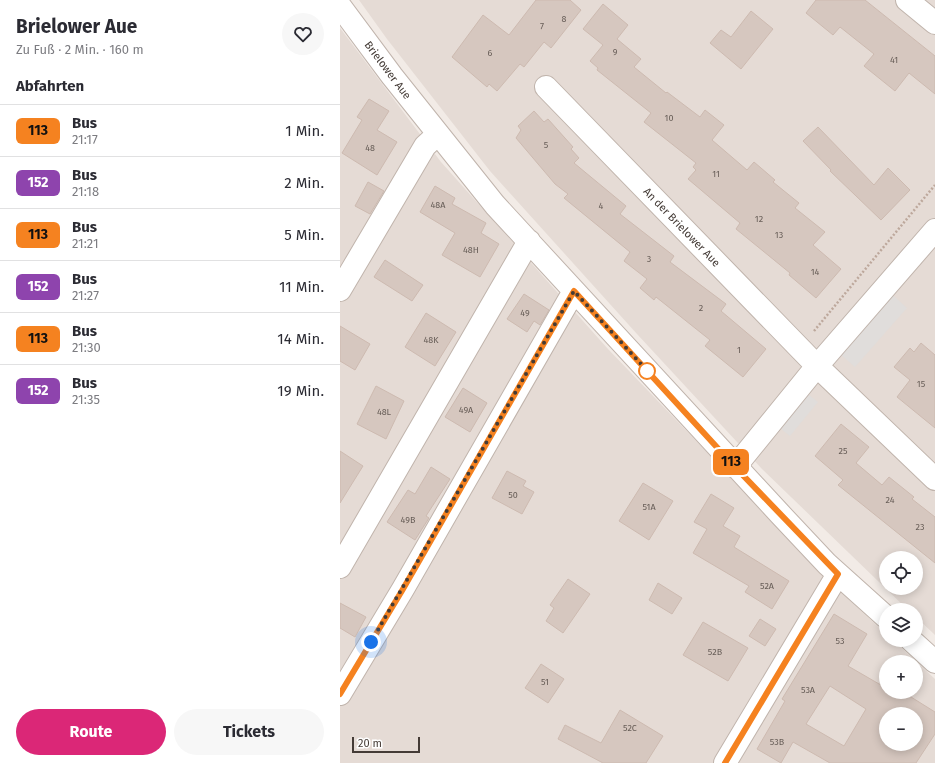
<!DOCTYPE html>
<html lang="de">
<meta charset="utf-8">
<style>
:root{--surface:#fff;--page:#f7f7f7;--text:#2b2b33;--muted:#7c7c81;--line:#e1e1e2;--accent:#db2777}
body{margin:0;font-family:"Fira Sans",sans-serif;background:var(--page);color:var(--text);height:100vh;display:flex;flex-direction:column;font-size:15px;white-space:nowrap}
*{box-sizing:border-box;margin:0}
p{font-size:13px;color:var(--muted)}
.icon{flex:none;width:22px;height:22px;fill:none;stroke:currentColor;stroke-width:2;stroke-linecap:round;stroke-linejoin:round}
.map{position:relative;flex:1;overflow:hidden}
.details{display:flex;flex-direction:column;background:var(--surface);width:340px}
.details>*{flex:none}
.badge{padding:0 8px;border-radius:6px;font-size:14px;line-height:26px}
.buttons{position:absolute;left:539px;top:551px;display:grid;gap:8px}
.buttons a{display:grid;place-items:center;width:44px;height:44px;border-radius:50%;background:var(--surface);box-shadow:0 2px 10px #0003;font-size:20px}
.scale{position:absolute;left:12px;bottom:10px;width:68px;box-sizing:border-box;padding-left:4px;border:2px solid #443b36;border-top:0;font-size:11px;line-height:14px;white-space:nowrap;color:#443b36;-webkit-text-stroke:3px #fff;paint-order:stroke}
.you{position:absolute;width:20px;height:20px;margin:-10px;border:3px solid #fff;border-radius:50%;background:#1a73e8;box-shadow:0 0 0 6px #1a73e833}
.map>.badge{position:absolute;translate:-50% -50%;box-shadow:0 0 0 2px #fff}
h2{padding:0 16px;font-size:15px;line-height:36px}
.round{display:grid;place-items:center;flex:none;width:42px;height:42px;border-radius:21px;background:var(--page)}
.headline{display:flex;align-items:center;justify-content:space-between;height:68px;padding:0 16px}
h1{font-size:19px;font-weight:700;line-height:30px}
.cta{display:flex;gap:8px;margin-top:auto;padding:8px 16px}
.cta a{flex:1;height:46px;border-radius:24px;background:var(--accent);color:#fff;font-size:16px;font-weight:700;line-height:46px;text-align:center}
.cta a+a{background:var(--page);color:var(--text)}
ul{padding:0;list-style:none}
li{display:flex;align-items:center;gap:12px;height:52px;padding:0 16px;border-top:1px solid var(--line)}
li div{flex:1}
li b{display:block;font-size:15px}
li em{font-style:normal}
li .badge{min-width:44px;font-weight:700;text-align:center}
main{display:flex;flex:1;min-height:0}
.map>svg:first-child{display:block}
</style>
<main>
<section class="details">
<div class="headline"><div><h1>Brielower Aue</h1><p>Zu Fuß · 2 Min. · 160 m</p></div><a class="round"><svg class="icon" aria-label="heart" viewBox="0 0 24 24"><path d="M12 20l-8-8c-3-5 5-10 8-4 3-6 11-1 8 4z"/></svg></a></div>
<h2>Abfahrten</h2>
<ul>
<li><span class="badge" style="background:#f58220;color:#111">113</span><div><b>Bus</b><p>21:17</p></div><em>1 Min.</em></li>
<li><span class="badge" style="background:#8e44ad;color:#fff">152</span><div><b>Bus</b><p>21:18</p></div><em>2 Min.</em></li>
<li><span class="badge" style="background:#f58220;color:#111">113</span><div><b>Bus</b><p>21:21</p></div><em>5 Min.</em></li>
<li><span class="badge" style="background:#8e44ad;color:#fff">152</span><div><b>Bus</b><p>21:27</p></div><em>11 Min.</em></li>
<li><span class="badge" style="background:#f58220;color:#111">113</span><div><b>Bus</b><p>21:30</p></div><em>14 Min.</em></li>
<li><span class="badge" style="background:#8e44ad;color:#fff">152</span><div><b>Bus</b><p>21:35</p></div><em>19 Min.</em></li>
</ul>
<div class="cta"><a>Route</a><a>Tickets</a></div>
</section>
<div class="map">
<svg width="595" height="763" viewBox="0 0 595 763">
<rect width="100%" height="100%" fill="#f2ebe6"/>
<!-- residential -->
<path fill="#e5dbd5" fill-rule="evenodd" d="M19,0H595V635L576,617V610H568L422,469L297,334L150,171L47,39ZM546,558H576V588H546Z
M0,28L101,162L268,349L505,596L546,634V640H553L595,679V763H0ZM546,662H576V692H546ZM546,714H576V744H546Z"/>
<!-- parking -->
<path fill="#e0dddb" d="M545,288L567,308L515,367L493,348Z
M459,387L478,402L450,436L432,422Z"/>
<!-- building -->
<path fill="#d6c7bf" stroke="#cdbab0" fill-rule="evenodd" d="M196,0H230L241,10L211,48L204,42L184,67L180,64L157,91L149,84L147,87L112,57L143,15L169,35Z
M476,0H525L595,56V94L569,73L555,91L524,66L534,54L500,27L493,35L466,13Z
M263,4L288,25L277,39L301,59L294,67L326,93L327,92L360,117L365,110L384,125L372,140L407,170L414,162L435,180L433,182L459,203L455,208L485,232L473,245L501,269L476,298L449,275L450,273L396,229L400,223L348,179L356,170L353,167L356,163L304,122L311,113L257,70L258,68L250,61L263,45L243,29Z
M411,11L433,29L401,69L370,43L381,30L391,37Z
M29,99L49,111L37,130L57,142L37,175L2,153L22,120L17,117Z
M194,111L204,122L208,119L233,147L231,149L239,158L234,163L286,206L280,214L334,256L330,262L386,304L381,311L426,349L403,377L365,346L370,340L316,297L314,300L300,288L307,279L284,261L290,252L224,198L228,194L215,184L176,138L181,130L178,126Z
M478,127L534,185L548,168L570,190L541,220L490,171L491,170L463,141Z
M28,182L44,191L30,214L15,206Z
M95,186L115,198L112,204L146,223L141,233L159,244L140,277L102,255L115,233L80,212Z
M45,260L83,285L72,301L34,277Z
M184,294L209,310L200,325L194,321L187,332L167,319Z
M86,313L116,332L95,366L65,347Z
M0,326L30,344L15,370L0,361Z
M581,343L595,355V428L557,397L570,380L554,367L570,348L574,352Z
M36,386L64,401L46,439L17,424Z
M123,388L147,403L130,432L105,417Z
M501,424L529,447L516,463L542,485L549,477L574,497L572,499L595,517V563L498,485L503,480L475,456Z
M0,451L23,466L0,503Z
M91,467L110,479L86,516L89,518L75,540L47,522L68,490L75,494Z
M167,471L186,481L183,486L194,492L182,514L152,498Z
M303,483L333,501L309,540L279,521Z
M371,494L394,508L383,526L400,536L394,547L449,581L432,609L405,592L409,586L353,553L367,529L354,522Z
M228,579L250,594L223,633L206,621L214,608L210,605Z
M318,583L342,598L332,614L309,600Z
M0,603L26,617L15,637L0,628Z
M494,614L527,634L508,666L546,688V692H563L595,712V734L576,763H490L453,742L441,763L417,749L445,701L442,699ZM490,686L526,709L504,746L466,724ZM546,714H576V744H546Z
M420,619L436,629L425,646L409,636Z
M363,622L408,648L388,681L343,655Z
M201,664L224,679L208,703L185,688Z
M280,710L323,736L306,763H263L218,739L225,725L261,743Z"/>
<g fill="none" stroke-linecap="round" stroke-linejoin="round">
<defs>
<path id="minor" d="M567,0L595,23
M0,6L52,76L155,205L440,514L487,564L546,617
M206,87L477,366L595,479
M0,290L85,146L98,134
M395,467L477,366L595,230
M0,567L189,241
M571,640L595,662
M0,694L63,589L234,291
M385,763L498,574"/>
</defs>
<!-- minor casing -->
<use href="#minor" stroke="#c0b4ac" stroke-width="24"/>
<!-- path -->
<path stroke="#bda89c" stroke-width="2.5" stroke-dasharray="2 2" stroke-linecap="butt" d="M474,331L595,185"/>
<!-- minor -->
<use href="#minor" stroke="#fff" stroke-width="22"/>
</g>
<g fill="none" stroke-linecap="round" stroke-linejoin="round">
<defs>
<path id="line" d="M0,694L63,589L234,291L395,467L498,574L385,763"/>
</defs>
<!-- line casing -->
<use href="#line" stroke="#fff" stroke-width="9"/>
<!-- line -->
<use href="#line" stroke="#f58220" stroke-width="6"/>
<!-- walk -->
<path stroke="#443b36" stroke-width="4" stroke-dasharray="0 7.2" d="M31,642L234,291L312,376L307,371"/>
</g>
<!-- markers -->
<circle fill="#fff" stroke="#f58220" stroke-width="2" cx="307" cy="371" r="8"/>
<g text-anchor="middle" stroke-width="4" stroke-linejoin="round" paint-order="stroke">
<!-- number labels -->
<g font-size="9" fill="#685e58">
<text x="224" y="22">8</text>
<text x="202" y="29">7</text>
<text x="275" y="55">9</text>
<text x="150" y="56">6</text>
<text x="554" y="63">41</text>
<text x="329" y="121">10</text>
<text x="206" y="148">5</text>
<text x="30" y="151">48</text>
<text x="376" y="177">11</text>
<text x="98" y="208">48A</text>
<text x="261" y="209">4</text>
<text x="419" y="222">12</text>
<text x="439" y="238">13</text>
<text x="131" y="253">48H</text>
<text x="309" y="262">3</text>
<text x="475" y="275">14</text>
<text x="361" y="311">2</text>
<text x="185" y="316">49</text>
<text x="91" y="343">48K</text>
<text x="399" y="353">1</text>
<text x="581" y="387">15</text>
<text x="126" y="413">49A</text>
<text x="44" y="415">48L</text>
<text x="503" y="454">25</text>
<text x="173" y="498">50</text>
<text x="550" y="503">24</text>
<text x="309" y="510">51A</text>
<text x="68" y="523">49B</text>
<text x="580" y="530">23</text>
<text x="427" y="589">52A</text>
<text x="500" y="644">53</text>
<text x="375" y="655">52B</text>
<text x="205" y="685">51</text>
<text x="468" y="693">53A</text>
<text x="290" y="731">52C</text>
<text x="437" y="745">53B</text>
</g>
<!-- street labels -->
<g font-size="11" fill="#443b36" stroke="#fff">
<text transform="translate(48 70) rotate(53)" y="4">Brielower Aue</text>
<text transform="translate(342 227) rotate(46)" y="4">An der Brielower Aue</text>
</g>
</g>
</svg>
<div class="buttons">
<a><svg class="icon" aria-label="locate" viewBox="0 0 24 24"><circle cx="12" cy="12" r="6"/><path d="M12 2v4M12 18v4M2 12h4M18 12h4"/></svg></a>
<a><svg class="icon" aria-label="layers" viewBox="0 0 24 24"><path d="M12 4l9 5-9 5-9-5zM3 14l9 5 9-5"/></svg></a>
<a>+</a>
<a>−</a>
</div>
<div class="scale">20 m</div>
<div class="you" style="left:31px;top:642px"></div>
<b class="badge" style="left:391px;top:462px;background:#f58220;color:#111">113</b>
</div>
</main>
